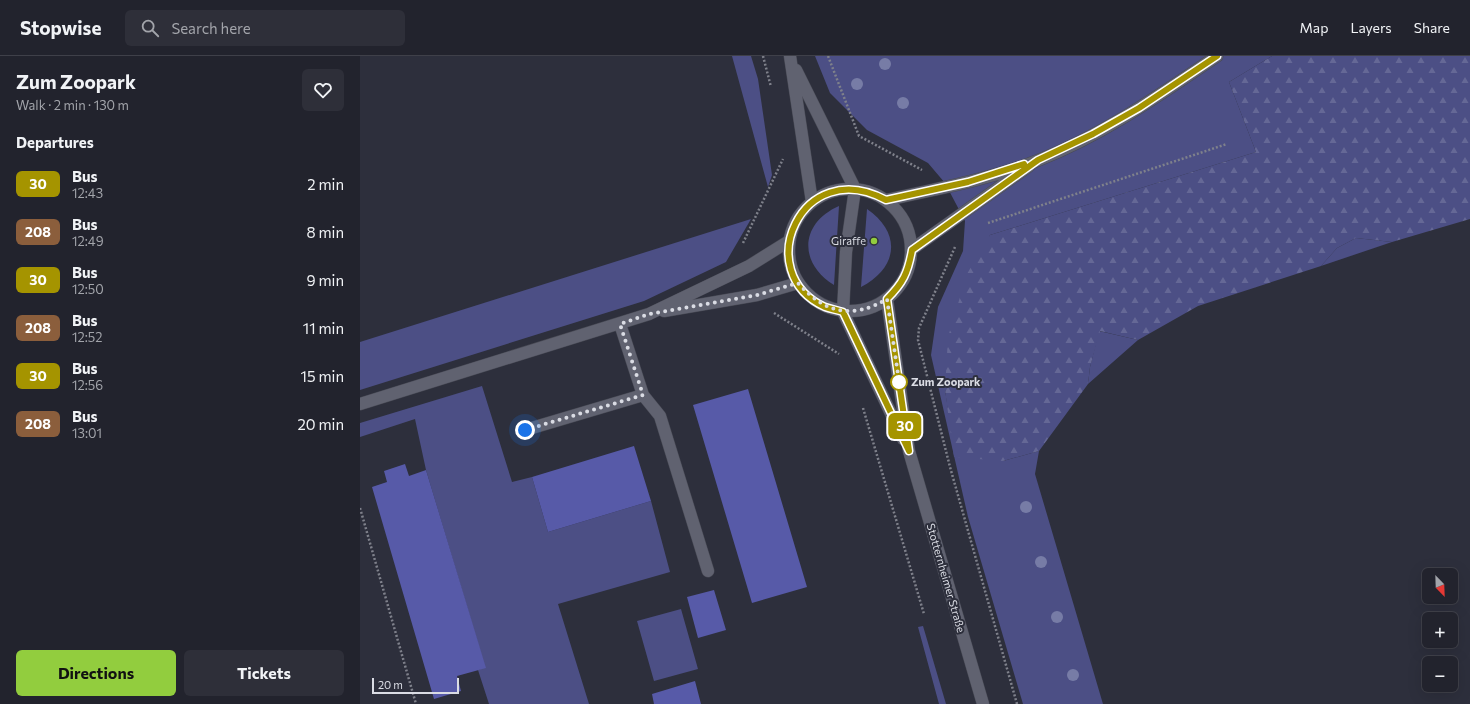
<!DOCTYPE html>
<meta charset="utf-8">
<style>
:root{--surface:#22232d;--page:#2e2f39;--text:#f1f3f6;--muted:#a2a4aa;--line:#3f4049;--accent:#92cd3e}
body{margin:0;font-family:Commissioner,sans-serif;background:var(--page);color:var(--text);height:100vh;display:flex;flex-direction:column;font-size:15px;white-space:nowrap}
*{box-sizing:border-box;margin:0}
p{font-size:13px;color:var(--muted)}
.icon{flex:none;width:22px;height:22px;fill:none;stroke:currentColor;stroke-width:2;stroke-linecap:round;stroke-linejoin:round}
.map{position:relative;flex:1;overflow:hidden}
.sheet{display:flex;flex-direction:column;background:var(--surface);width:360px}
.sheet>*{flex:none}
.badge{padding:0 8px;border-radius:6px;font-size:14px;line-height:26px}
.needle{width:26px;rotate:157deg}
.fabs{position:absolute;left:1062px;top:512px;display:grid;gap:8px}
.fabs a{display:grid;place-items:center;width:36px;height:36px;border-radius:6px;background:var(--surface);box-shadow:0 4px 16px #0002,0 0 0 1px var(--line);font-size:20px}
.scale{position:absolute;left:12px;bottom:10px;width:87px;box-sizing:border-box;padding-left:4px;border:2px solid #dadce4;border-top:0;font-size:11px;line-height:14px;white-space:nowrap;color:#dadce4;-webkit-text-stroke:3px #2d2f3c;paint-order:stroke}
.you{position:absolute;width:20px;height:20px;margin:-10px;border:3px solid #fff;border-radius:50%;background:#1a73e8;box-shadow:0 0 0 6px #1a73e833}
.map>.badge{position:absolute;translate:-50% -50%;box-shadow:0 0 0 2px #fff}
h2{padding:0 16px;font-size:15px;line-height:36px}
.round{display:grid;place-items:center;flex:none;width:42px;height:42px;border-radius:6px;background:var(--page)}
.head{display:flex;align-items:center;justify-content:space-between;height:68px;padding:0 16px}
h1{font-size:19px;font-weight:700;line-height:30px}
.primary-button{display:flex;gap:8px;margin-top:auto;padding:8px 16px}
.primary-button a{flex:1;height:46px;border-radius:6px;background:var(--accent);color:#111;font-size:16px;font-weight:700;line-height:46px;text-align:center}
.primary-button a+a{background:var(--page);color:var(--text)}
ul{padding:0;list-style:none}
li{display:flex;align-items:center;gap:12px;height:48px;padding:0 16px}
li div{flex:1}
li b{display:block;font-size:15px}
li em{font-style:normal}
li .badge{min-width:44px;font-weight:700;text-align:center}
header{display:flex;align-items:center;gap:24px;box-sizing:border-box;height:56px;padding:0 20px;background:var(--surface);border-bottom:1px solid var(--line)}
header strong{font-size:19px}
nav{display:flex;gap:22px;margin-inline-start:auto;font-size:14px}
.search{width:280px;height:36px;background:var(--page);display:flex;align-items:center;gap:10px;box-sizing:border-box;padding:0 14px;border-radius:6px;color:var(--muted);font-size:15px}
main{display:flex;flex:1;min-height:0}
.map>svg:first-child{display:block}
</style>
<header>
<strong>Stopwise</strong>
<div class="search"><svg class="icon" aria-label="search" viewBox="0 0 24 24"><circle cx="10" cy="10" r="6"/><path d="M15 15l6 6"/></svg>Search here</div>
<nav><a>Map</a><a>Layers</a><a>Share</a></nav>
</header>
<main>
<section class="sheet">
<div class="head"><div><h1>Zum Zoopark</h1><p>Walk · 2 min · 130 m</p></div><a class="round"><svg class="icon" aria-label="heart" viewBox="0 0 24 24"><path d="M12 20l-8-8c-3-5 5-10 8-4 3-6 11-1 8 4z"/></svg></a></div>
<h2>Departures</h2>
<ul>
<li><span class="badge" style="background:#a59400;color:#fff">30</span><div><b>Bus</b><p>12:43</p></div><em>2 min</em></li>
<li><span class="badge" style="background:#8b5e3c;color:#fff">208</span><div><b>Bus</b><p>12:49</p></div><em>8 min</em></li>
<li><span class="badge" style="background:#a59400;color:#fff">30</span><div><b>Bus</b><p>12:50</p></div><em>9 min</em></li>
<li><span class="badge" style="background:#8b5e3c;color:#fff">208</span><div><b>Bus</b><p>12:52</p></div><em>11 min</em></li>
<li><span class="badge" style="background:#a59400;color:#fff">30</span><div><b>Bus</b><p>12:56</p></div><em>15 min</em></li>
<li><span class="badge" style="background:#8b5e3c;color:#fff">208</span><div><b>Bus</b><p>13:01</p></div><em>20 min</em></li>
</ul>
<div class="primary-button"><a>Directions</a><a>Tickets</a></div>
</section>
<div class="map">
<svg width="1110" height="648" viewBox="0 0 1110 648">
<defs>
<pattern id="forest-firs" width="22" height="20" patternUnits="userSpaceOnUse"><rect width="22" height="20" fill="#4c4f85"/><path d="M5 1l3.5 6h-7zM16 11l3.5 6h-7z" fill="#656896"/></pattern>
</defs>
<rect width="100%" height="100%" fill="#2d2f3c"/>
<!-- green -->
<path fill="#4c4f85" d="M372,0H391L398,23L412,119L408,131Z
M455,0H912L869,26L896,96L630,179L585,334L590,365L643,405L679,395L675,418L743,648H663L608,461L571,299L578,251L603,195L605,165L585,127L568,107L507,74L470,37Z
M479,150L474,229C438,207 440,167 479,150Z
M507,153C542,177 538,212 501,231Z
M391,163L366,206L284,245L0,334V286Z
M996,182L1032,186L961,210L977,192Z
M739,275L778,284L728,328L730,311Z
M122,330L152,426L172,421L188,476L291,445L310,516L198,548L229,648H129L118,614L125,611L66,414L55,363L0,381V367Z
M321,553L338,613L294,625L277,565Z
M563,570L586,648H579L558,571Z"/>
<!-- forest -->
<path fill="url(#forest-firs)" d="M912,0H1110V163L1032,186L996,182L977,192L961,210L838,250L778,284L740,275L730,311L728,328L679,395L643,405L594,401L585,334L588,281L607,218L630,179L896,96L869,26Z"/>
<!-- building -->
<path fill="#575aa8" d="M388,333L447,531L392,547L333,349Z
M274,390L291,445L188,476L172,421Z
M45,408L49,420L66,414L126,612L97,620L101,635L74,643L12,431L27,426L24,415Z
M354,534L366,574L338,582L327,541Z
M335,625L341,648H294L292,638Z"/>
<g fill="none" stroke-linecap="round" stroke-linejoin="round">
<defs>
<path id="lane" d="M304,255L397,239L438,227
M483,256L486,196L495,133
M260,268L283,339L300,360L348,515
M0,348L289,258L389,210L429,185
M165,374L283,339"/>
<path id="street" d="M526,144C576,133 631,123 679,104C743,79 801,38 857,0
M551,194L669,110"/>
<path id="secondary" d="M430,0L452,146
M436,14L495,133
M429 194a61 61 0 1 1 122 0a61 61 0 1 1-122 0Z
M527,243L549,395L623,648
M483,256L543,383"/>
</defs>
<!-- lane casing -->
<use href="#lane" stroke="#484a55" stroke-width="13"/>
<!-- street casing -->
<use href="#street" stroke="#484a55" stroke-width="13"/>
<!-- secondary casing -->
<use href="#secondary" stroke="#484a55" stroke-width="13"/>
<!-- path -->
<path stroke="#7f818b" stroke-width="2.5" stroke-dasharray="2 2" stroke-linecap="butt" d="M403,0L411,31
M468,0L499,80L562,114
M628,167L867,88
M383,187L423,103
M595,191L559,272L558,284L590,411L657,648
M414,257L479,298
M503,352L564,558
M0,452L56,648"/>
<!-- lane -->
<use href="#lane" stroke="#606270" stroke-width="12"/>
<!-- street -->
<use href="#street" stroke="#606270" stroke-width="12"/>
<!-- secondary -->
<use href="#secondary" stroke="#606270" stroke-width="12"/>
</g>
<!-- trees -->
<g fill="#777ca6">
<circle cx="525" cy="8" r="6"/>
<circle cx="497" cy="28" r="6"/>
<circle cx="543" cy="47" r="6"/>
<circle cx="666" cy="451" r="6"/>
<circle cx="681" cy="506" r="6"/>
<circle cx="697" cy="561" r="6"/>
<circle cx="713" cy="619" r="6"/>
</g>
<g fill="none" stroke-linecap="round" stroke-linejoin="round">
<defs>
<path id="line" d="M664,108L608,126L526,144C441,98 390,217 465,251C471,253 477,254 483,256L549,395L527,243C543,227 548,217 552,194L678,104L733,78L779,52L857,0"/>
</defs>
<!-- line casing -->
<use href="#line" stroke="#fff" stroke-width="9"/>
<!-- line -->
<use href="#line" stroke="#a59400" stroke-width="6"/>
<!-- walk -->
<path stroke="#dadce4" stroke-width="4" stroke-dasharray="0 7.2" d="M165,374L283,339L260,268L289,258L397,239L438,227C465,257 491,264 527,243L540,332L539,326"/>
</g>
<!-- markers -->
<circle fill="#92cd3e" stroke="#2d2f3c" stroke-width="1.5" cx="514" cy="185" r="4"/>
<circle fill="#fff" stroke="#a59400" stroke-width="2" cx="539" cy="326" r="8"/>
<g text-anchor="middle" stroke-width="4" stroke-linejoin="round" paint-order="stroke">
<!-- poi labels -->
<g font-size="11" fill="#dadce4" stroke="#2d2f3c" text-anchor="end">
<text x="506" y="189">Giraffe</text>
</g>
<!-- stop labels -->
<g font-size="11" font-weight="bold" fill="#dadce4" stroke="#2d2f3c" text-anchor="start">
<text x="551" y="330">Zum Zoopark</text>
</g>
<!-- street labels -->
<g font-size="11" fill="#dadce4" stroke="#2d2f3c">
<text transform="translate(586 522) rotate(74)" y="4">Stotternheimer Straße</text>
</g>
</g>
</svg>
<div class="fabs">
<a><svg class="needle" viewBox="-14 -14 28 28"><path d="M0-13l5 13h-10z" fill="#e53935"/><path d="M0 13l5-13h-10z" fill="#a2a4aa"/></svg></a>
<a>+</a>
<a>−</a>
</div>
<div class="scale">20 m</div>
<div class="you" style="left:165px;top:374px"></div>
<b class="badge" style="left:545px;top:370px;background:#a59400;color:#fff">30</b>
</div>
</main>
